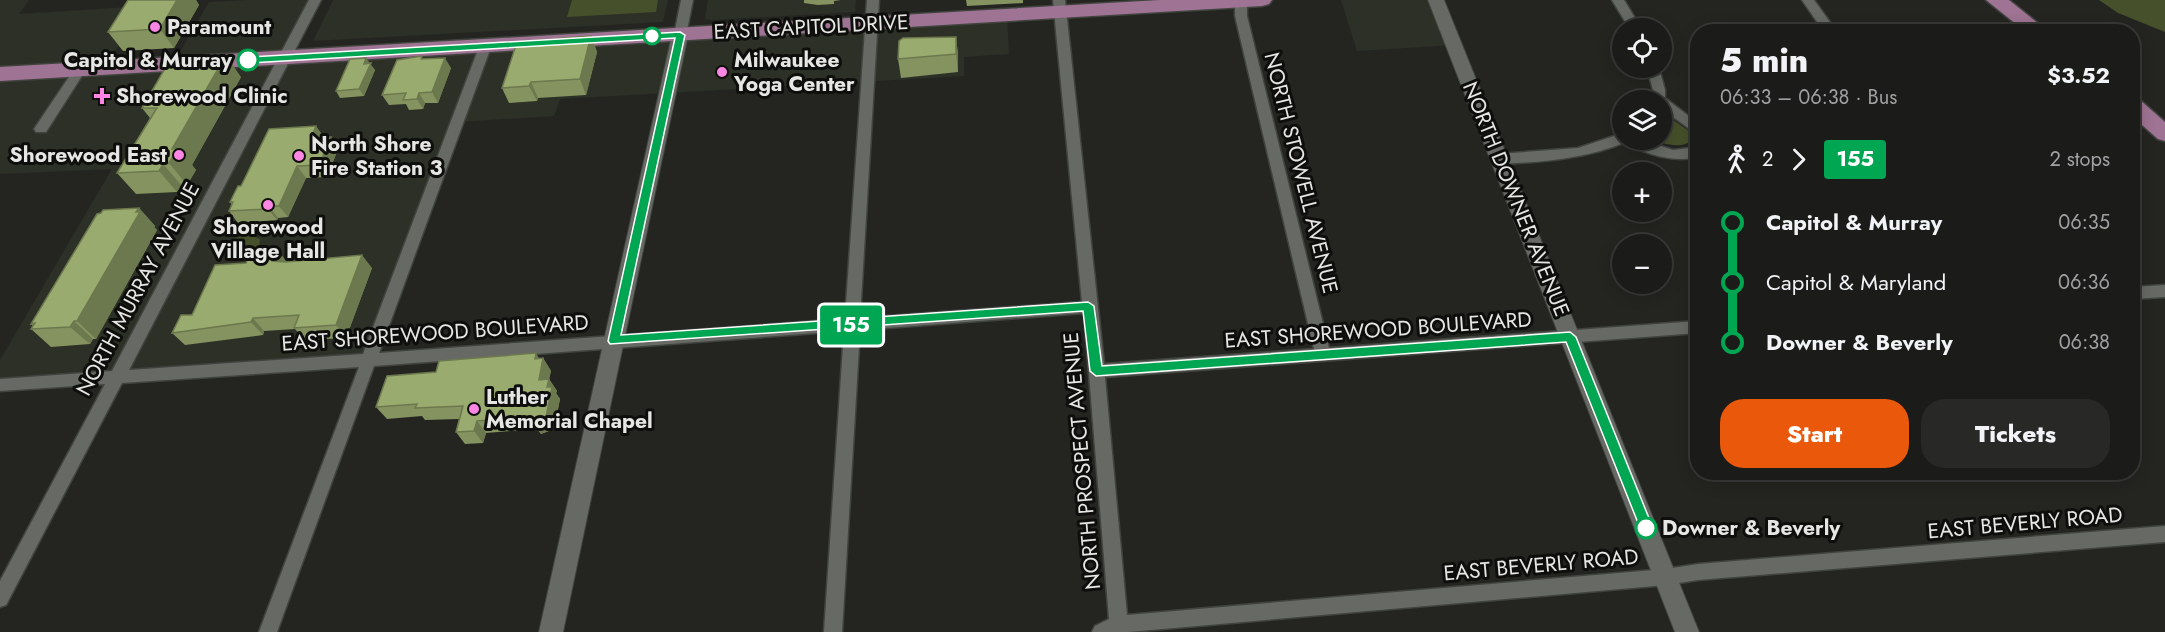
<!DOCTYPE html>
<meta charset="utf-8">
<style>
:root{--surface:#1b1c19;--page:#282926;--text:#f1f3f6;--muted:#a0a1a2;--line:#393a38;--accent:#ea580c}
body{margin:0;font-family:Jost,sans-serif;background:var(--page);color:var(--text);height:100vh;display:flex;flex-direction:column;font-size:22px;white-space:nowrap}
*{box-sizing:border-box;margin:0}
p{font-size:20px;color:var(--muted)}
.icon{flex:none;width:33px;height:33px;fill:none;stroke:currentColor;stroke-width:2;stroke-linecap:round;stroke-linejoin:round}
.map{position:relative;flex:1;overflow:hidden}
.sheet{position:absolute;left:1690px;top:24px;width:450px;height:456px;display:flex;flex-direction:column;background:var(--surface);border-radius:24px;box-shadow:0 3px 15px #0003,0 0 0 2px var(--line)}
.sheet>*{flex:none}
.badge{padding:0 12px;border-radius:4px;font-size:21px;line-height:39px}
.buttons{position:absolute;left:1612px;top:18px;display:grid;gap:12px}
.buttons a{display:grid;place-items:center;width:60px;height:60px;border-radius:50%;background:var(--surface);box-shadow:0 3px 15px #0003,0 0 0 2px var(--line);font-size:30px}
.map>.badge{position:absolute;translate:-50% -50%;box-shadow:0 0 0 3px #fff}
.legs{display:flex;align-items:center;gap:9px;height:66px;padding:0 30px;font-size:20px}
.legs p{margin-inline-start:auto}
.headline{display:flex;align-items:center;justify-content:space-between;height:102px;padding:0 30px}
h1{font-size:33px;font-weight:800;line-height:45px}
.action{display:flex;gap:12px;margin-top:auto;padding:12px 30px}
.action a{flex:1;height:69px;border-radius:24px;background:var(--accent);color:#fff;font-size:24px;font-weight:800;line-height:69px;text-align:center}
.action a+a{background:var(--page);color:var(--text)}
ul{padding:0 30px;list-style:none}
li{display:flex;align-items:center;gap:21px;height:60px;font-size:22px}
li i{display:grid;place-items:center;width:9px;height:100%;margin:0 8px;background:currentColor}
li i::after{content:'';width:15px;height:15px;margin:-8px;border:4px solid;border-radius:50%;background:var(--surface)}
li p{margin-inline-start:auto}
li:first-child i{background:linear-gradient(#0000 50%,currentColor 0)}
li:last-child i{background:linear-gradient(currentColor 50%,#0000 0)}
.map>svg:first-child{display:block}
</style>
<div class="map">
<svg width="2165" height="632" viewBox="0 0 2165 632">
<rect width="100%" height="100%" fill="#242521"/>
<!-- built -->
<path fill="#2d3026" d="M0,0H29L19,14L144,6L106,66L173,64L209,2L248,0H315L285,58L1007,15L1009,54L964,57V76L560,99L554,116L458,122L370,360L0,385V360L112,169L0,174Z
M333,0H668L663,22L313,41Z
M708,0H856L855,12L711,20L705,19Z
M1341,0H1435L1456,45L1357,51Z"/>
<!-- green -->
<path fill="#46502a" d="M572,0H658L656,12L567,17Z
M2099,0H2165V32L2118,13Z
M1663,113L1689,131L1691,141C1679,150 1662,142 1648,140H1662Z
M248,234L260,239L259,247C247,255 235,259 222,253L220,249L226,241Z"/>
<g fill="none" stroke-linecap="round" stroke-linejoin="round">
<defs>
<path id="minor" d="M309,0H321L129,370L363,354L479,47L485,43L491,47L379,353L845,319L867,0H879L860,318L1082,302L1053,0H1065L1104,364L1314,349L1235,16V0H1247V16L1329,348L1698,321V333L1105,377L1127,615L1666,569L1698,564L2165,526V542L1698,580L1666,585L1128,632H1092L1095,626L1109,619L1084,313L860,330L842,632H824L844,331L374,366L277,632H259L359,367L122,383L6,605L0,607V581L105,384L0,391V379L112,371Z
M681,0H693L686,35L680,39L674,35Z
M1612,0H1624L1641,28H1629Z
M1802,0H1814L1837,32H1824Z
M81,64L87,68L46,132H36L34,129L36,126L77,65Z
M1647,68H1659L1665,90V98L1698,123V135L1662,109V100H1652L1653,90Z
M1623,133V140H1643L1673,150L1698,147V157C1675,163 1645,155 1626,142C1585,159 1543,162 1499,164L1492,159L1499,154L1578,148Z
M2165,285V297L2133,299V287Z"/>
<path id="tertiary" d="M1428,0H1444L1699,632H1675Z
M680,30L688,35L563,632H539L672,35Z"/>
<path id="primary" d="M1160,0H1272L1269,4L1262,6L0,81V67Z
M1986,0H2009L2049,32H2026Z
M2133,98L2140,100L2165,122V141L2158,139L2133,117Z"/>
</defs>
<!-- minor casing -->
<use href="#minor" stroke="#41433f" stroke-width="3"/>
<!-- tertiary casing -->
<use href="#tertiary" stroke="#41433f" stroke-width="2"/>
<!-- primary casing -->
<use href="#primary" stroke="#41433f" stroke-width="3"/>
<!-- minor -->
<use href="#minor" fill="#676964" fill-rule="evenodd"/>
<!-- tertiary -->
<use href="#tertiary" fill="#676964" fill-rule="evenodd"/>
<!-- primary -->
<use href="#primary" fill="#9e7393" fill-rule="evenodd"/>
</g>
<!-- wall -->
<path fill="#84935f" d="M128,0H196L199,5L174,48L123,51L108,32Z
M804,0H841L834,1V4L818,5L804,3Z
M966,0H1023V3L967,6Z
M591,36L597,52L586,95L538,98L537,101L509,103L502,88Z
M956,37L958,55V72L901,78L898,59Z
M423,59L451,68L438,103H425L423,109L409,110L406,104L389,105L382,95Z
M369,63L375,70L364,96L340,98L336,91Z
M241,77L192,165L196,170L187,185H181L177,192L136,194L117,173L150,118L142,108Z
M324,138L338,149L327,177L306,178L288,217L278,218L277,220L238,223L229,211L232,205L230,202L241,186Z
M139,208L155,226L154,227L157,230L96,339H93L90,344L51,347L31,329L33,326L31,324Z
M277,250L287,262L372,268L346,338L305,340L295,329L264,331L263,335L185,345L172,333L246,263Z
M543,358L551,371L549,379L557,391L556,393L560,399L554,429L541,434L537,429L486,433L483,443L465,444L456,432L459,419L425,420L422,416L387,419L376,407L436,372Z"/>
<!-- shaded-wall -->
<path fill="#6c784e" d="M177,0H196L199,5L174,48L160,29Z
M591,36L597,52L586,95L580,79Z
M956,37L958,55V72L956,54Z
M226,55L241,77L192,165L196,170L187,185L169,163L172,149Z
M366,58L375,70L364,96L359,89L364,64Z
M445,58L451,68L438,103L432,92Z
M531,82L538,98L537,101L529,86Z
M419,93L425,103L423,109L417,99Z
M316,126L324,137L311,138Z
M331,137L338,149L327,177L319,165Z
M163,164L181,185L177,192L159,171Z
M297,166L306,178L288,217L279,206Z
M269,206L278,218L277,220L268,209Z
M139,208L155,226L154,227L157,230L96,339L77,321Z
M277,250L288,263L272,261Z
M362,255L372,268L346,338L336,325Z
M253,318L264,331L263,335L251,322Z
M74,321L93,339L90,344L70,327Z
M536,353L542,363L543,358L551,371L549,379L557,391L556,393L560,399L554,429L541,434L533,422L539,380L535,359Z
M477,421L486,433L483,443L474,431Z"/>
<!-- building -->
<path fill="#9aab6f" stroke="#6c784e" stroke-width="1.5" d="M128,0H177L160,29L108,32Z
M591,36L580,79L531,82L529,86L502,88L517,42Z
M956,37V54L898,59L899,41L903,38Z
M226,55L172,149L178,148L169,163L163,164L159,171L117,173L157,108H142L171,58Z
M422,56L421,59L445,58L432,92L419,93L417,99L403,100L406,93L382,95L397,60Z
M366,58L364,64L371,63L359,89L336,91L350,59Z
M316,126L311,138L331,137L319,165L297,166L279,206H269L268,209L229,211L233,202H230L238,186H241L269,129Z
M139,208L136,212H140L77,321H74L70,327L31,329L35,323L31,324L97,214L101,213L103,210Z
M277,250L272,261L286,262L362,255L336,325L294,328L299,315L253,318L251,322L172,333L181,315H192L215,265L246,263L251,251Z
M536,353L535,359L543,358L539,380L549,379L547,387H552L546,417L533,422L529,417L477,421L474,431L456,432L463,406L415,408L417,404L376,407L387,376L436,372L439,361Z"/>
<!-- line-1 -->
<path fill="#00a651" stroke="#fff" stroke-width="1.5" d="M680,32L685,35L621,335L1088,302L1094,306L1102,366L1570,332L1576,337L1653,528L1651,532H1642L1640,528L1566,342L1096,376L1090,371L1083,311L610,344L608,341L675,38L248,63L243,60L248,57Z"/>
<!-- markers -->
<g fill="#fc86e4" stroke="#0e0e0c" stroke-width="2">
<circle cx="155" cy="27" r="6"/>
<circle cx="722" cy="72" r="6"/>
<path d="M99 87h6v6h6v6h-6v6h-6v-6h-6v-6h6z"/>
<circle cx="179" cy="155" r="6"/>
<circle cx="299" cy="156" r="6"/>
<circle cx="268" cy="205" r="6"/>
<circle cx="474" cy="409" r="6"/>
</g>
<g fill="#fff" stroke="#00a651" stroke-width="3">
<circle cx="652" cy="36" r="8"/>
<circle cx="248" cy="60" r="10"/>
<circle cx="1646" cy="528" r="10"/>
</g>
<g text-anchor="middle" stroke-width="6" stroke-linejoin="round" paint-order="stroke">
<!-- poi labels -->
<g font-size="21" font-weight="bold" fill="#e6e7e4" stroke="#0e0e0c" text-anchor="start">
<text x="167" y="34">Paramount</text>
<text x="734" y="67">Milwaukee<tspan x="734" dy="24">Yoga Center</tspan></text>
<text x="116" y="103">Shorewood Clinic</text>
<text x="311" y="151">North Shore<tspan x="311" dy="24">Fire Station 3</tspan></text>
<text x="167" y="162" text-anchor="end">Shorewood East</text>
<text x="268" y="234" text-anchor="middle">Shorewood<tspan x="268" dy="24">Village Hall</tspan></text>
<text x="486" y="404">Luther<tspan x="486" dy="24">Memorial Chapel</tspan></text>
</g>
<!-- street labels -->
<g font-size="21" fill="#e6e7e4" stroke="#0e0e0c">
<text transform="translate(811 27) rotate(-3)" y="7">EAST CAPITOL DRIVE</text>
<text transform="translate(1301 173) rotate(76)" y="7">NORTH STOWELL AVENUE</text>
<text transform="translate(1516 199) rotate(68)" y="7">NORTH DOWNER AVENUE</text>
<text transform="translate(138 289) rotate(-62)" y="7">NORTH MURRAY AVENUE</text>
<text transform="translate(1378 330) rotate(-4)" y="7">EAST SHOREWOOD BOULEVARD</text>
<text transform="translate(435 333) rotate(-4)" y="7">EAST SHOREWOOD BOULEVARD</text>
<text transform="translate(1082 461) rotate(-95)" y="7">NORTH PROSPECT AVENUE</text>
<text transform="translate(2025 523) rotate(-5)" y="7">EAST BEVERLY ROAD</text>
<text transform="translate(1541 565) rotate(-5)" y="7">EAST BEVERLY ROAD</text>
</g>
<!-- stop labels -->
<g font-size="21" font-weight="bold" fill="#e6e7e4" stroke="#0e0e0c" text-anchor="end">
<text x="232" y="67">Capitol &amp; Murray</text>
<text x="1662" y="535" text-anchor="start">Downer &amp; Beverly</text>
</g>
</g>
</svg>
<div class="buttons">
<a><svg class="icon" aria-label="locate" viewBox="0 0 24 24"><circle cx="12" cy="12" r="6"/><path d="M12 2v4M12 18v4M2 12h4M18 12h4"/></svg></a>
<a><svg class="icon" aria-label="layers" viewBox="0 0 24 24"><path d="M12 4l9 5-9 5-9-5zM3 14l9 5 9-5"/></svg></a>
<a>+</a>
<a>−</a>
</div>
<b class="badge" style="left:851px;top:325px;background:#00a651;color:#fff">155</b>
<section class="sheet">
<div class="headline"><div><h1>5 min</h1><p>06:33 – 06:38 · Bus</p></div><b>$3.52</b></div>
<div class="legs"><svg class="icon" aria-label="walk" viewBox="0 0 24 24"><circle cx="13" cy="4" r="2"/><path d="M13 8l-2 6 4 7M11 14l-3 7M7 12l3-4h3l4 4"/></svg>2<svg class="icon" aria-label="forward" viewBox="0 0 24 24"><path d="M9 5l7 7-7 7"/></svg><b class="badge" style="background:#00a651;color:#fff">155</b><p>2 stops</p></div>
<ul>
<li><i style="color:#00a651"></i><b>Capitol &amp; Murray</b><p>06:35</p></li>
<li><i style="color:#00a651"></i><span>Capitol &amp; Maryland</span><p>06:36</p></li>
<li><i style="color:#00a651"></i><b>Downer &amp; Beverly</b><p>06:38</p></li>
</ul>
<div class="action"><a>Start</a><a>Tickets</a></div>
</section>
</div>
